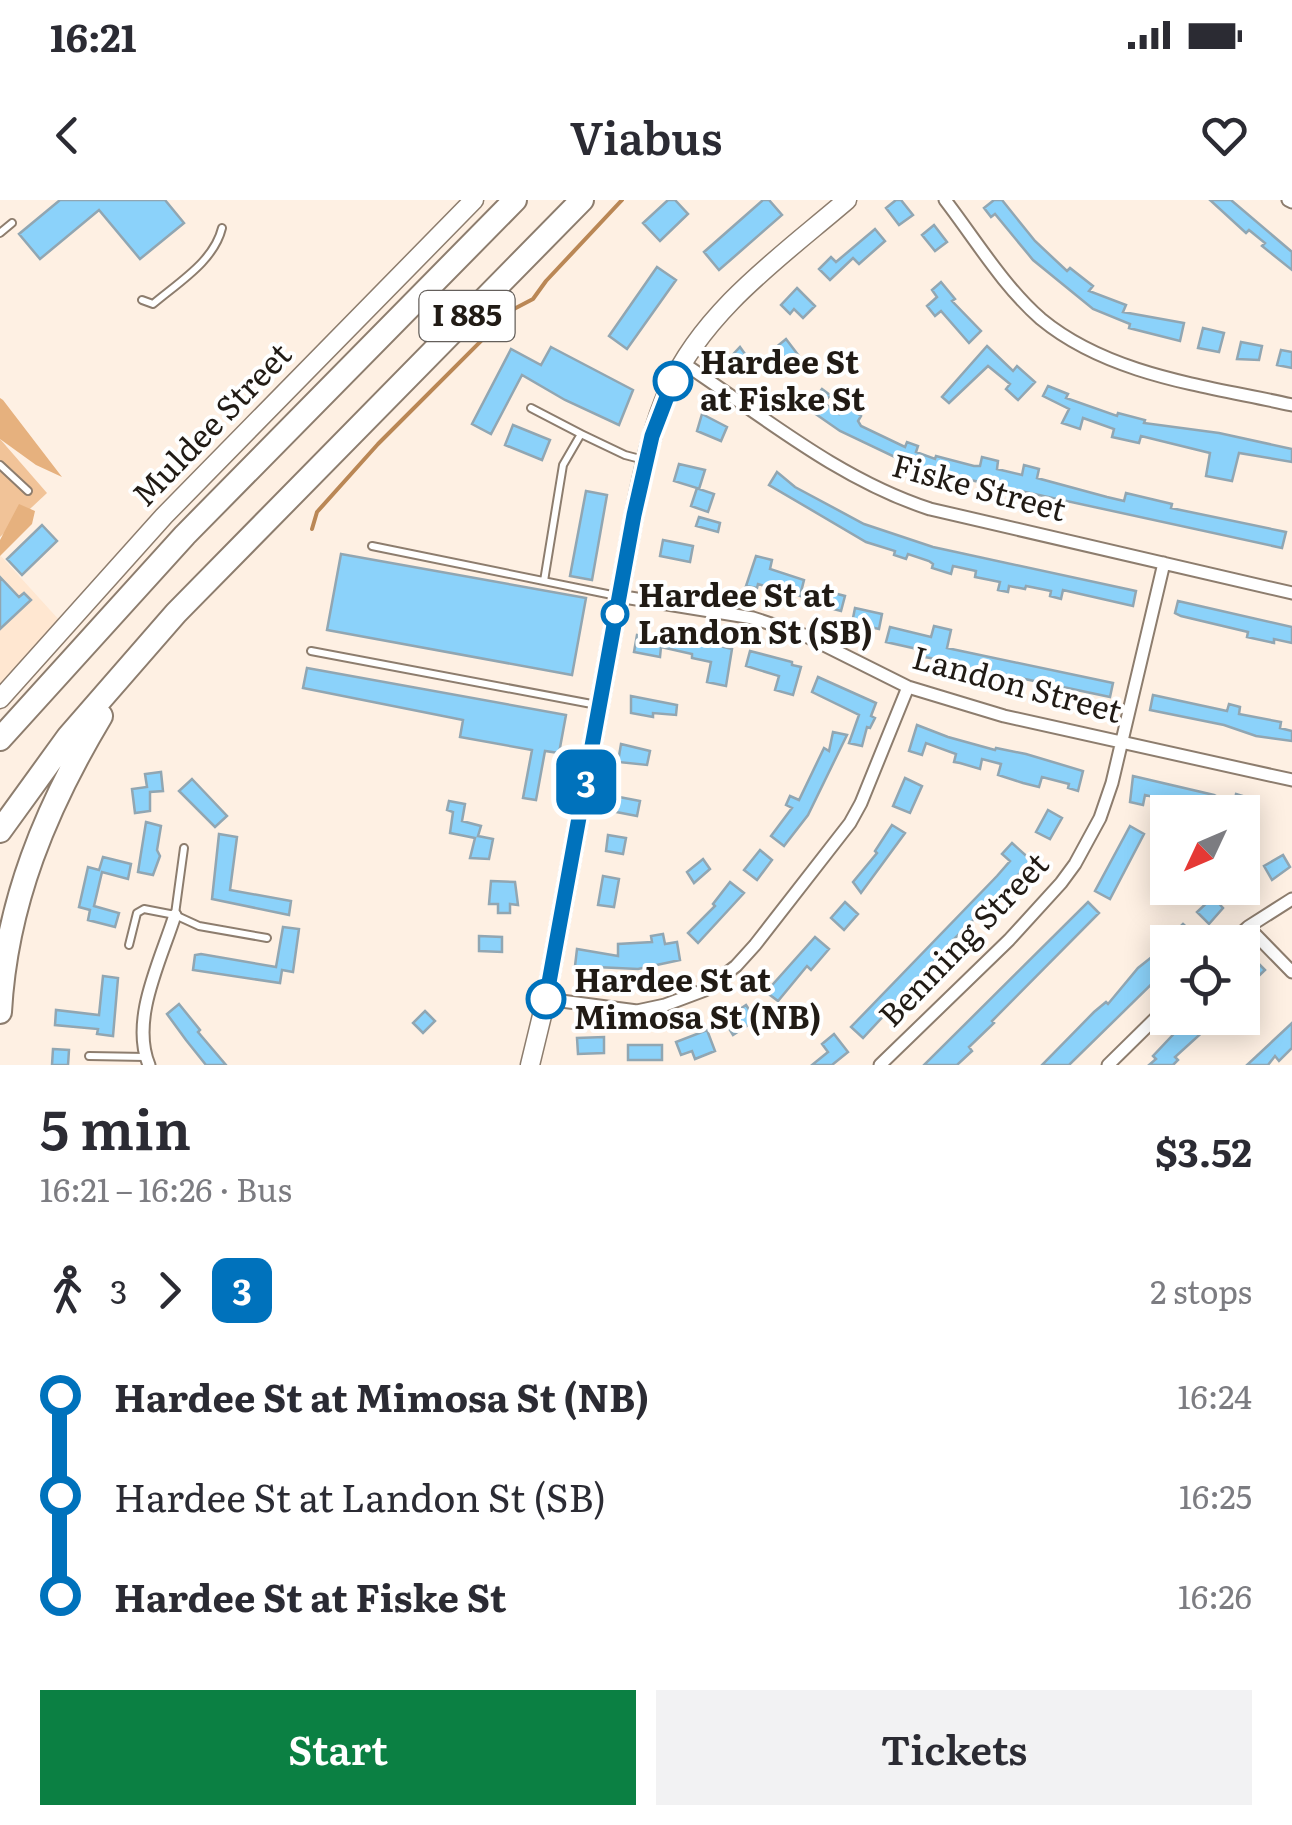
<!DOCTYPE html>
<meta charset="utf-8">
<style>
:root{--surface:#fff;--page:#f2f2f3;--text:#2b2b33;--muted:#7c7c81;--accent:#0b8043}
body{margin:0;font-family:Literata,serif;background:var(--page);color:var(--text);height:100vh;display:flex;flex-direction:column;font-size:38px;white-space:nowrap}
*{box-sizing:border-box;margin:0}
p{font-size:32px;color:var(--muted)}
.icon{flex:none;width:55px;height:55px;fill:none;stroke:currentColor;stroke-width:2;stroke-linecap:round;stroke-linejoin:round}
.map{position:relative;height:865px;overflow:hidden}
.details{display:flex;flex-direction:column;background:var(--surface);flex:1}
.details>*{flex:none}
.badge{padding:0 20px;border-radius:15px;font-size:35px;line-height:65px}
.needle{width:65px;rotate:226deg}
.buttons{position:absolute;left:1150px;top:595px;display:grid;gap:20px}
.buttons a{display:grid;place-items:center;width:110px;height:110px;border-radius:0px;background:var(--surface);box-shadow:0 5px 25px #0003;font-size:50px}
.map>.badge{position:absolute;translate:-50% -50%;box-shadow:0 0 0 5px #fff}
.legs{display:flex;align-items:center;gap:15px;height:110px;padding:0 40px;font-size:32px}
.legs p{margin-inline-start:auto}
.summary{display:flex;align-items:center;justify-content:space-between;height:170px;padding:0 40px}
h1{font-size:55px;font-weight:600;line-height:75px}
.cta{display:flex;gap:20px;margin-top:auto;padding:20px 40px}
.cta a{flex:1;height:115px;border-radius:0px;background:var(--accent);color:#fff;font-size:40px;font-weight:600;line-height:115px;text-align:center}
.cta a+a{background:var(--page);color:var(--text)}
ul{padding:0 40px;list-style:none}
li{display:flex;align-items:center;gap:35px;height:100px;font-size:38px}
li i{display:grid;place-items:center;width:15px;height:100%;margin:0 12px;background:currentColor}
li i::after{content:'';width:25px;height:25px;margin:-12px;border:8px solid;border-radius:50%;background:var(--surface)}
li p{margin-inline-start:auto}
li:first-child i{background:linear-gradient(#0000 50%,currentColor 0)}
li:last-child i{background:linear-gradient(currentColor 50%,#0000 0)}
.status{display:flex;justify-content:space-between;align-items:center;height:70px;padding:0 50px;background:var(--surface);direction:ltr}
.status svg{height:28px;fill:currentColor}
header{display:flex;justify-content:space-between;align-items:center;height:130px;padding:0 40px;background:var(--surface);font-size:45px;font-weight:600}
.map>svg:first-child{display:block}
</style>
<div class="status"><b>16:21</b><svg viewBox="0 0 49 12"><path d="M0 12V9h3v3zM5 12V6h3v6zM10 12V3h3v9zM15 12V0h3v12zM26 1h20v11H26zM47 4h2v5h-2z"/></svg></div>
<header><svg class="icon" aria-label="back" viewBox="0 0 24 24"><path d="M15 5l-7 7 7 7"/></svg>Viabus<svg class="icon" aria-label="heart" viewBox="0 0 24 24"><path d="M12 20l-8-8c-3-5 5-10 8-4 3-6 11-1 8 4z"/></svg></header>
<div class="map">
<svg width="1292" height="865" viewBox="0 0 1292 865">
<rect width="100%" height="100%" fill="#fef0e3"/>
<!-- built -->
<path fill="#ffe7d1" d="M0,355L60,421L0,488Z"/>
<!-- green -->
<path fill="#f1c398" d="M0,239L47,293L0,337Z"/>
<!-- forest -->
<path fill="#e6b17e" d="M0,198L3,200L62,277L36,265L0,239Z
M19,304L35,311L32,324L0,356V340Z"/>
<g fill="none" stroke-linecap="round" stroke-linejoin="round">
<!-- stream -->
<path stroke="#ba8755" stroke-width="4" d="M312,329L317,312L378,244L512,110L533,99L546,81L622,0"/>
</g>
<!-- building -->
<path fill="#8bd2fa" stroke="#91a6b2" stroke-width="2.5" d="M60,0H165L184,23L140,59L99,10L40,59L19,34Z
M668,0H675L688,14L660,41L643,23Z
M763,0H769L782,15L719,70L704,52Z
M896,0H901L913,15L899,25L886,8Z
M994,0H1002L1035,41L1067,71L1070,68L1093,86L1089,91L1126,105L1123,112L1184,123L1180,141L1129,128L1130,124L1093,109L1033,60L995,14L991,17L984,8Z
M1210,0H1231L1292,52V70L1262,46L1265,43L1249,30L1246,33Z
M934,25L947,42L935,51L922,35Z
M875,29L885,41L859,64L853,58L830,80L819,69L831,57L836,62Z
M657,67L676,80L627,149L609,136Z
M941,82L955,99L952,101L981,131L969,143L941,111L935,116L927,106L937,97L932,90Z
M797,88L815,106L803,118L794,109L790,114L781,105Z
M1203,128L1224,133L1219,152L1198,148Z
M786,139L799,156L791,163L775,148Z
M1241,142L1262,146L1259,160L1237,159Z
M987,146L1013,171L1017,166L1035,182L1018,200L1006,189L1010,184L988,166L949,203L942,197Z
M551,147L633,190L619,225L565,200L522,175L491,234L472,224L511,149L541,165Z
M740,147L753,165L746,172L741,167L736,173L725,163Z
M1281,150L1292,152V168L1277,165Z
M1048,186L1068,194L1066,198L1117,216L1118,213L1145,220L1144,223L1219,233L1292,249V262L1239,253L1232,281L1206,276L1210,253L1141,236L1139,243L1112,237L1114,229L1083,218L1080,229L1062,223L1069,209L1043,196Z
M822,189L830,195L824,203L839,214L845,204L861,216L858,221L861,226L905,247L907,242L918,246L916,252L935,259L936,256L974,266H980L982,257L998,261L997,269L1022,275L1024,265L1039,269L1037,278L1107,297L1124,301L1126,293L1172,304L1171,308L1286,332L1282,348L920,269L840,231L807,208Z
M702,214L727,227L721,241L697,231Z
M513,225L550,240L542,260L505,245Z
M679,264L705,270L699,289L714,294L708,312L691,306L697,288L674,281Z
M777,272L795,287L864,324L933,347L1136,391L1133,406L1063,390L1061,399L1050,396L1051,391L1026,386L1025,389L1009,386L1008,392L998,390L1000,382L975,377L976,371L953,366L951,374L932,368L933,364L929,361L908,354L906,359L894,355L895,351L866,342L769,285Z
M586,291L607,295L592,380L570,376Z
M699,317L720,323L718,332L696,326Z
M42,325L57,341L22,375L7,359Z
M663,340L693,346L690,362L660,356Z
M341,354L586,398L572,475L327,430Z
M756,356L772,360L770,369L804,380L800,396L758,384L757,388L746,386Z
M0,377L19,397L24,393L31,400L0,429Z
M822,390L845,396L841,411L818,405Z
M1178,401L1292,427V443L1274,439V443L1247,437L1248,432L1181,416L1175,413Z
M855,408L882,414L879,429L852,423Z
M934,426L951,430L947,448L1113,483L1110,497L1006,475H994L993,478L982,476L983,472L953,465L954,462L924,457L926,451L886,442L890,427L931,437Z
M637,435L673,441L675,435L732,449L726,486L707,482L711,462L692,458V454L661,447L660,457L634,452Z
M750,451L792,462V465L801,467L793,495L775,490L779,476L746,466Z
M307,468L566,515L559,553L545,551L536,600L523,598L532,550L460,537L463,520L303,488Z
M818,477L876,503L871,516L875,518L870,528L867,527L862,546L849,543L859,515L812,492Z
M1153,495L1227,511L1229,504L1240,507L1239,514L1281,522L1280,528L1292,531V541L1256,536L1224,525L1150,510Z
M631,496L677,505L676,515L653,513V517L631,513Z
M917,525L948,537L995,550L996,548L1026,554L1083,571L1078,591L1068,588L1069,584L1042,577L1039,587L1023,583L998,575L1001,564L982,559L980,569L960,563L954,562L956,554L926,543L922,555L909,551Z
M833,532L847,535L808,615L784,646L771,636L792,608L786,605L790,596L799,600L824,548L829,551Z
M621,544L650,551L647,565L618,562Z
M161,572L163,591L150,592V611L135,613L132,589L147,587L145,574Z
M1133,576L1214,595L1223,600L1220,612L1145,595L1143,605L1130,602Z
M905,578L922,586L910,613L893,606Z
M192,579L227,616L215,627L179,591Z
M1236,594L1256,600L1252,614L1233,609Z
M614,596L640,601L637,616L611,611Z
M449,601L465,604L462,621L481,626L478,636L493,639L489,659L470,658L475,638L450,633L453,612L447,610Z
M1048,610L1062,618L1050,639L1036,632Z
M146,622L161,626L157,650L160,656L153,675L138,672Z
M892,625L905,633L861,693L853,682L877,653L875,651Z
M1130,626L1144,634L1110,699L1095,691Z
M219,634L237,637L230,690L291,701L289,715L212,699Z
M608,635L626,638L623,654L606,651Z
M1012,643L1032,661L949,744L953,747L941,759L938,757L915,783L917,785L906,796L904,794L863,838L851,827L997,676L1010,661L1002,654Z
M760,650L772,660L757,680L744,670Z
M1283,655L1290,667L1272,680L1264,666Z
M103,657L131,664L128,679L102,672L94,706L119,713L115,727L88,720L90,710L79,707L88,667L99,670Z
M703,659L710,669L694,683L687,672Z
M603,676L619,679L614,707L598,705Z
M491,681L515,682L518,705L510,704V713H498V704H489Z
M730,682L744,693L698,743L688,733L715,706L713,704Z
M1213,697L1223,708L1209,724L1197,712Z
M845,702L858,714L844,730L831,718Z
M1088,702L1099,713L992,821L994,823L969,847L972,851L957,865H924Z
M1183,724L1193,733L1188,738L1193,742H1164Z
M283,727L299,729L293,772L282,770L280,783L193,770L195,755L201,754L276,767Z
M663,734L665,744L677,742L680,760L638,769L575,766L577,749L618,756V744L652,742L651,736Z
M479,736L502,737V752L479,751Z
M815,737L829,749L811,770L807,766L778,801L766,792Z
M1168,744V768L1069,865H1042L1094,812L1106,802L1108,804L1138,768Z
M1251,756L1265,770L1242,792V765Z
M103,776L118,778L113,836L97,834L98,829L55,825L56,810L99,815Z
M179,804L200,830L198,832L226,865H206L186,840L167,814Z
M746,805L756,820L733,835L724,820Z
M425,811L435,821L423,833L413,823Z
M1198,818H1218L1175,857L1178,860L1173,865H1149L1156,859L1153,856L1185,822L1189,826Z
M1292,823V848L1279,861L1275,856L1268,865H1247Z
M707,830L715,851L695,859L692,851L681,855L676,842Z
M834,834L848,852L832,865H812L828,852L822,844Z
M604,837V853L578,854L577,838Z
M628,845H662V860H628Z
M53,849L69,850L68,865H52Z"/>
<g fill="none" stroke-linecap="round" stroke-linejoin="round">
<defs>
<path id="lane" d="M0,33L12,23
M142,100L153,104C179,82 214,61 222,28
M531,208L581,234L563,265L544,381
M581,234L625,255L644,260
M0,265L28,291
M372,346L617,396
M311,451L597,505
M175,714L184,648
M129,745L137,713L144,709L175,715L199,726L267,738
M89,856L146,857"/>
<path id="street" d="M945,0C975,39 1004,87 1041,119C1110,176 1208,186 1292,205
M1288,0L1292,2
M683,163C763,216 838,279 930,309L1292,393
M618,396L753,418L804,435L908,487L1004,516L1292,580
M1248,727L1292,699
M1231,742L1248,727L1292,772
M546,799L637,811L665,805L705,790L736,766L755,745L850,623L861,603L908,487
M149,865C130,819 161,760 175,715
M880,865L1009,740L1061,683L1075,664L1100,618L1112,583L1164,363
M1108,865L1168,806"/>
<path id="secondary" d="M0,499L164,316L474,0
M530,865L546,799L634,315C643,273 651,229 669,189C704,110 783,55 847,0"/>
<path id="highway" d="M0,539L185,335L515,0
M0,631L68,537L176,413L582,0
M0,812C6,703 46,608 101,516"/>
</defs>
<!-- lane casing -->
<use href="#lane" stroke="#8d7d6e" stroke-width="10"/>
<!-- street casing -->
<use href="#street" stroke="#8d7d6e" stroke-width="15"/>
<!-- secondary casing -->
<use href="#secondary" stroke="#8d7d6e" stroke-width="21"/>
<!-- highway casing -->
<use href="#highway" stroke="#8d7d6e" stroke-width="26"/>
<!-- lane -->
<use href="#lane" stroke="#fff" stroke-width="6"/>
<!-- street -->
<use href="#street" stroke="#fff" stroke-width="11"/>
<!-- secondary -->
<use href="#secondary" stroke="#fff" stroke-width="18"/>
<!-- highway -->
<use href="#highway" stroke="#fff" stroke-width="22"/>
</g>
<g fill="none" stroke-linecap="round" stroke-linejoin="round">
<defs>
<path id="line-1" d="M546,799L634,315L652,236L673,181"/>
</defs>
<!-- line-1 casing -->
<use href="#line-1" stroke="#fff" stroke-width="22"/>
<!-- line-1 -->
<use href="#line-1" stroke="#0072bc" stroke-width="15"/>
</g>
<!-- markers -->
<g fill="#fff" stroke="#0072bc" stroke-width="5">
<circle cx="673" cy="181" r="18"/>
<circle cx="615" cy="414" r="12"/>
<circle cx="546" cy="799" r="18"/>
</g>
<g text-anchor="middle" stroke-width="8" stroke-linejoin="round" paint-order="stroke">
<!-- shield labels -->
<rect fill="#fff" stroke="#645f5b" stroke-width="2.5" x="419.5" y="91" width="95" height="50" rx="8"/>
<g font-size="30" font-weight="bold" fill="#211b15">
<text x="467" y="126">I 885</text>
</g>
<!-- stop labels -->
<g font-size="32" font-weight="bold" fill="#211b15" stroke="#fff" text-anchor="start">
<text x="700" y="174">Hardee St<tspan x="700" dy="37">at Fiske St</tspan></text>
<text x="638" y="407">Hardee St at<tspan x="638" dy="37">Landon St (SB)</tspan></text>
<text x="574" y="792">Hardee St at<tspan x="574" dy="37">Mimosa St (NB)</tspan></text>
</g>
<!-- street labels -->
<g font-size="32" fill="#211b15" stroke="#fff">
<text transform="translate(212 225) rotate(-46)" y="11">Muldee Street</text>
<text transform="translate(979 288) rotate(15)" y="11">Fiske Street</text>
<text transform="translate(1017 485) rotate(15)" y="11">Landon Street</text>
<text transform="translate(964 740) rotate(-46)" y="11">Benning Street</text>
</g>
</g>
</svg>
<div class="buttons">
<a><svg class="needle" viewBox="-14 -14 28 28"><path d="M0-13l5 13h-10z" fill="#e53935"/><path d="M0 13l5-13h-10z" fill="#7c7c81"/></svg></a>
<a><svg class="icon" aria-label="locate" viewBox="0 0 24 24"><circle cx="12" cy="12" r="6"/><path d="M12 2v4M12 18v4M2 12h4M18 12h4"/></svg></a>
</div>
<b class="badge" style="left:586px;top:582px;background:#0072bc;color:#fff">3</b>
</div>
<section class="details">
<div class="summary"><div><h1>5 min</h1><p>16:21 – 16:26 · Bus</p></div><b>$3.52</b></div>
<div class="legs"><svg class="icon" aria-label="walk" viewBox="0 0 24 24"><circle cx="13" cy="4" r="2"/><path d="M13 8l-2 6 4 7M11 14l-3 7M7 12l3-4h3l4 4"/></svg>3<svg class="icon" aria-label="forward" viewBox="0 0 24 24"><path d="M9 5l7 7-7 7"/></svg><b class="badge" style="background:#0072bc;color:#fff">3</b><p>2 stops</p></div>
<ul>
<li><i style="color:#0072bc"></i><b>Hardee St at Mimosa St (NB)</b><p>16:24</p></li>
<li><i style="color:#0072bc"></i><span>Hardee St at Landon St (SB)</span><p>16:25</p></li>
<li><i style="color:#0072bc"></i><b>Hardee St at Fiske St</b><p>16:26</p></li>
</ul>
<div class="cta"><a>Start</a><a>Tickets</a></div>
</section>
